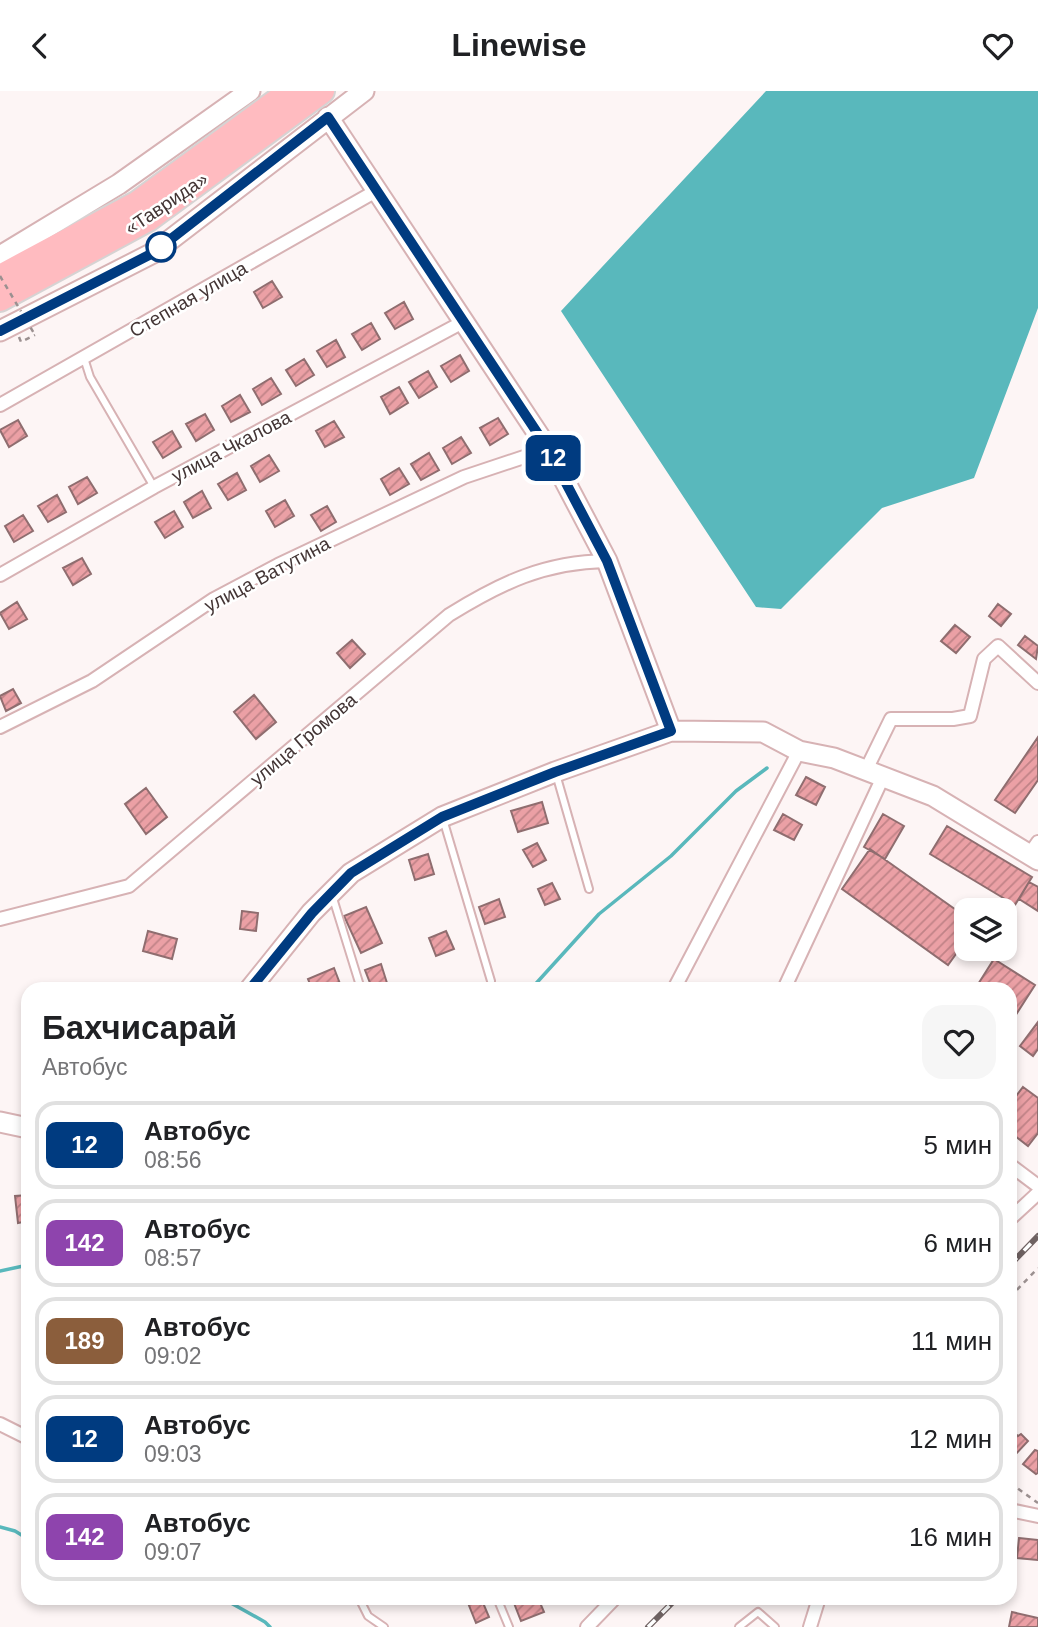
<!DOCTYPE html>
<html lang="ru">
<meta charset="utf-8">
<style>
:root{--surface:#fff;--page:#f6f6f6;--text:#202124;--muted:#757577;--line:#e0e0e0}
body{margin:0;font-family:Helvetica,sans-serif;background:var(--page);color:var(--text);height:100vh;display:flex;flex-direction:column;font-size:26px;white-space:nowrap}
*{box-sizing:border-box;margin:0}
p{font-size:23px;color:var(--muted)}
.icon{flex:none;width:38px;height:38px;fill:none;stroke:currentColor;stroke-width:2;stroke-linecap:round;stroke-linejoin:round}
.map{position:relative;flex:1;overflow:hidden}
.details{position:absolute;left:21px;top:891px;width:996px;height:623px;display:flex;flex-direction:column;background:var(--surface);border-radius:21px;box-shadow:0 4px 10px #0003}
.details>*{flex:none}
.badge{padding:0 14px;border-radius:10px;font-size:24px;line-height:46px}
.buttons{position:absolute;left:954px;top:807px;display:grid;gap:14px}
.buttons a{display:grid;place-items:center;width:63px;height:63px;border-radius:14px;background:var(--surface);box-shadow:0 4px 10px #0003;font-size:35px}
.map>.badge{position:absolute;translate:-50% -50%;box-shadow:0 0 0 4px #fff}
.round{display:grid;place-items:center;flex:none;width:74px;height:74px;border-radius:21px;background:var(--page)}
.overview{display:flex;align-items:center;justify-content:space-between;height:119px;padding:0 21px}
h1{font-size:33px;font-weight:600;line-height:52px}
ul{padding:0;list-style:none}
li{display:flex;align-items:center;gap:21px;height:88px;margin:0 14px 10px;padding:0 7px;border:4px solid var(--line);border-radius:21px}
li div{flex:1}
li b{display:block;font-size:26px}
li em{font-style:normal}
li .badge{min-width:77px;font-weight:700;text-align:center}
header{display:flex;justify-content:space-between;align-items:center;height:91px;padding:0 21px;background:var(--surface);font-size:32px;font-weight:600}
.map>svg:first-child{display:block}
</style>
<header><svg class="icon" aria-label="back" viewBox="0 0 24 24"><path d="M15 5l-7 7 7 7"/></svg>Linewise<svg class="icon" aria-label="heart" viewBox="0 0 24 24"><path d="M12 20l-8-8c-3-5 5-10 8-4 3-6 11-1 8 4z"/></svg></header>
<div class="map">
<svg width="1038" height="1536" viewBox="0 0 1038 1536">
<defs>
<pattern id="building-hatch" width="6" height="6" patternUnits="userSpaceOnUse" patternTransform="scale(1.75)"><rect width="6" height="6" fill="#eba0a5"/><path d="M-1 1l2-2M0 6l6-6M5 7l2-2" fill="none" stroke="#c08387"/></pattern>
</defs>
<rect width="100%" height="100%" fill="#fdf5f5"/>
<!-- water -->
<path fill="#59b8bc" d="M766,0H1038V217L974,387L882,417L781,518L756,516L561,220Z"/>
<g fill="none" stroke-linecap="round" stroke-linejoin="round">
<!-- stream -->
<path stroke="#59b8bc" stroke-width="3.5" d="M531,898L599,823L671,765L736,700L767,677
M0,1180L28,1174
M0,1436L15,1440L28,1448
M222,1507L265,1531L270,1536"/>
</g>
<!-- building -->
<path fill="url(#building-hatch)" stroke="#8f6d6f" stroke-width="2" d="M272,190L282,206L263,217L254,201Z
M404,211L413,228L395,238L385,222Z
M371,232L380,248L362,259L352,243Z
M336,249L345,266L327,276L317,260Z
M460,264L469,280L451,291L441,275Z
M304,268L314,284L296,295L286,279Z
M428,280L437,296L419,307L409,291Z
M271,287L281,303L262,314L253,298Z
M399,296L408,312L390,323L381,306Z
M240,304L250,321L231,331L222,315Z
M205,323L214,339L196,350L186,333Z
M498,327L508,343L490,354L480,337Z
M18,329L27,345L9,356L0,339Z
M334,330L344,346L325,356L316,340Z
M172,340L181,356L163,367L153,351Z
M461,346L471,362L452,373L443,357Z
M429,362L439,379L421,389L411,373Z
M269,364L279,380L260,391L251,375Z
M399,377L409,393L390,404L381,388Z
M237,382L246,399L228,409L218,393Z
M87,386L97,402L78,413L69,396Z
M202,400L211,417L193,427L184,411Z
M57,404L66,421L48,431L38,415Z
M285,409L294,425L275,436L266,420Z
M327,415L336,431L321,440L311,424Z
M174,420L183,436L165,447L155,431Z
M23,424L33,440L14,451L5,435Z
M82,467L91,483L73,494L63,477Z
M17,511L27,528L9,538L0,522Z
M998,513L1011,523L1001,535L989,525Z
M955,534L970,546L956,562L941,550Z
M1025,545L1038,555L1036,568L1018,554Z
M352,549L365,563L350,577L337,562Z
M13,598L21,612L6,620L0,605Z
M254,604L276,631L256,648L234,621Z
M1038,646V689L1015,722L995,709Z
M806,686L825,696L816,714L796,704Z
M146,697L167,726L146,743L125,713Z
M542,711L548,732L518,741L511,720Z
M783,723L802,734L794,749L774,739Z
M883,723L904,735L885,768L864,756Z
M947,735L1032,786L1015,814L930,763Z
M537,752L546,769L533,776L523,759Z
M870,758L966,826V849L948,874L842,798Z
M428,763L434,783L415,789L409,769Z
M1029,791L1038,796V820L1019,808Z
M552,792L560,808L545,814L538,798Z
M499,808L505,826L485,833L479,816Z
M366,816L382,852L361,862L344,825Z
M242,820L258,822L256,840L240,838Z
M148,840L177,848L172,868L143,860Z
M446,840L454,858L436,865L429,847Z
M994,868L1035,894L1010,933V898H975Z
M381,873L387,892L372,897L365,879Z
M334,877L342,898H312L308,888Z
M1038,931V958L1033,965L1020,955Z
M1023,996L1038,1007V1042L1028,1055L1010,1041V1013Z
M28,1104V1130L18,1132L15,1105Z
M1010,1338L1018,1345L1021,1343L1028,1350L1014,1365L1010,1361Z
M1035,1359L1038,1360V1382L1036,1383L1023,1373Z
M1019,1447L1038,1449V1469L1017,1467Z
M466,1507H481L489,1526L476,1532Z
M512,1507H538L544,1521L521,1530Z
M1012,1521L1038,1527V1536H1009Z"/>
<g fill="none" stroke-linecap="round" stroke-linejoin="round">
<defs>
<path id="lane" d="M84,267L90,286L154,396
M556,683L589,798
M443,728L491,890
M332,804L361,898
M359,1507L368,1525L384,1536
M497,1507L509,1536
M739,1536L758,1521L775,1536"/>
<path id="street" d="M0,314L376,100
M0,484L154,396L463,231
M0,636L92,590L214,508L278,474L464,386L548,358
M866,679L891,628H953L970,625L984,568L998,555L1038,592
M1029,764L1038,751
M0,828L129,795L449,524C501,492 544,471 607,470
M674,898L799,660
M784,898L883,686
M1010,1074L1038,1095
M1010,1128L1038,1102
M0,1333L28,1347
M1010,1419L1038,1425
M587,1536L615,1507
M810,1536L819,1507"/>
<path id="secondary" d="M328,26L548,358L607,470L671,640
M0,165L119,93L250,0
M0,240L153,162L364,0
M250,898L311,822L351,782L442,726L555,681L671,640L763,641L799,660L834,667L933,705L1038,769
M0,1031L28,1037"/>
<path id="highway" d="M0,186L138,112L291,0
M0,208L148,128L322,0"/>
</defs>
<!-- lane casing -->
<use href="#lane" stroke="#d7b2b4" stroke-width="10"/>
<!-- street casing -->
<use href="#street" stroke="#d7b2b4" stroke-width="16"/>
<!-- secondary casing -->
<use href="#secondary" stroke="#d7b2b4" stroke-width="23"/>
<!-- highway casing -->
<use href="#highway" stroke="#d6d3d3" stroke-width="28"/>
<!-- path -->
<path stroke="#9b9090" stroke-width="2.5" stroke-dasharray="5 5" stroke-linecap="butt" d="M19,246L21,251L35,244
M1010,1206L1038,1177
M1010,1392L1038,1412"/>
<!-- lane -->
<use href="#lane" stroke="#fff" stroke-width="6"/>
<!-- street -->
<use href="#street" stroke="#fff" stroke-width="12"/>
<!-- secondary -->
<use href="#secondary" stroke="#fff" stroke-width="19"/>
<!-- highway -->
<use href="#highway" stroke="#ffbbc0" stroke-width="24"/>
<defs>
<path id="rail" d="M1010,1174L1038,1145
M648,1536L677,1507"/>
</defs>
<!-- rail casing -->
<use href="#rail" stroke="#6f6262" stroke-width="6"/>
<!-- rail -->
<use href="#rail" stroke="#fff" stroke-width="3.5" stroke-dasharray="10" stroke-linecap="butt"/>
<!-- path-bridge -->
<path stroke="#9b9090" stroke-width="2.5" stroke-dasharray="5 5" stroke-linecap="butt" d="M0,185L35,244"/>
</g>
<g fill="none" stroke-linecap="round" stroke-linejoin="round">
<defs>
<path id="line" d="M0,240L153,162L328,26L548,358L607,470L671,640L555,681L442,726L351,782L312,822L250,898"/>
</defs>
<!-- line casing -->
<use href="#line" stroke="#fff" stroke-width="16"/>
<!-- line -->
<use href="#line" stroke="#003b80" stroke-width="10"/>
</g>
<!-- markers -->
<circle fill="#fff" stroke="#003b80" stroke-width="3.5" cx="161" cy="156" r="14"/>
<g text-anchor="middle" stroke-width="5" stroke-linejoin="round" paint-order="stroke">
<!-- street labels -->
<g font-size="19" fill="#433535" stroke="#fff">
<text transform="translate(166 112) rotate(-34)" y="7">«Таврида»</text>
<text transform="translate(188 208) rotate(-30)" y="7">Степная улица</text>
<text transform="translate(231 355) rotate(-28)" y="7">улица Чкалова</text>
<text transform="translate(267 483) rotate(-28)" y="7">улица Ватутина</text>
<text transform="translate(303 648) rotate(-40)" y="7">улица Громова</text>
</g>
</g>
</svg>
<div class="buttons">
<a><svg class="icon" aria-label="layers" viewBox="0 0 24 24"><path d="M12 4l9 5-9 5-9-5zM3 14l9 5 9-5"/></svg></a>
</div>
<b class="badge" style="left:553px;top:367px;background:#003b80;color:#fff">12</b>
<section class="details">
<div class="overview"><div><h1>Бахчисарай</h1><p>Автобус</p></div><a class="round"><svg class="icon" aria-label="heart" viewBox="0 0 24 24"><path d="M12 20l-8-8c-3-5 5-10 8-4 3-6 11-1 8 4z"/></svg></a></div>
<ul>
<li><span class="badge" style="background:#003b80;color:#fff">12</span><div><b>Автобус</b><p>08:56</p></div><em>5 мин</em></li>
<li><span class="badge" style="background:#8e44ad;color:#fff">142</span><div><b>Автобус</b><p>08:57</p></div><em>6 мин</em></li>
<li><span class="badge" style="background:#8b5e3c;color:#fff">189</span><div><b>Автобус</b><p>09:02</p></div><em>11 мин</em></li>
<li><span class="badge" style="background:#003b80;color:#fff">12</span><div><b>Автобус</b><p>09:03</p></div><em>12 мин</em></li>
<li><span class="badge" style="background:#8e44ad;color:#fff">142</span><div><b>Автобус</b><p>09:07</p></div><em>16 мин</em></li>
</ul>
</section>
</div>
